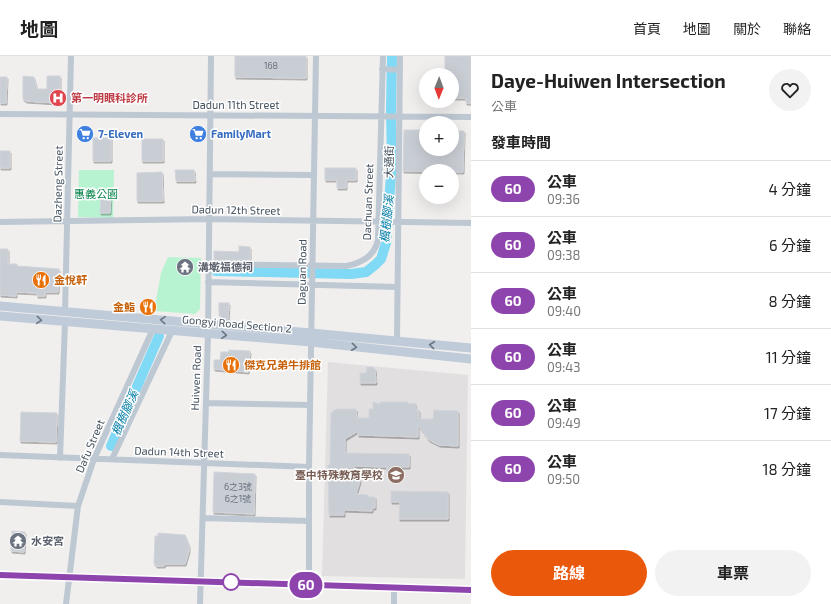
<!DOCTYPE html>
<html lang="zh-TW">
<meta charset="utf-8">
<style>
:root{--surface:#fff;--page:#f2f2f2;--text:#222;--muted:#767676;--line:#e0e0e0;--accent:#ea580c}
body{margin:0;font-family:"Exo 2","Noto Sans TC",sans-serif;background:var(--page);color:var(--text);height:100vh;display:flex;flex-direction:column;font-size:15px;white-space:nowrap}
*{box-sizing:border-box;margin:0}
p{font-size:13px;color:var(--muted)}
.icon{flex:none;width:22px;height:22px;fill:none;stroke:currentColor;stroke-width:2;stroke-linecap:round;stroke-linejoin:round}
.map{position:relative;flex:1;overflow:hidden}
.sheet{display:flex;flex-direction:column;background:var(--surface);width:360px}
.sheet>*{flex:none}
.badge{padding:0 8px;border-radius:13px;font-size:14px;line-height:26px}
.needle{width:26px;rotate:181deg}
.buttons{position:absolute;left:419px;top:12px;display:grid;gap:8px}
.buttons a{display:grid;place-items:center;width:40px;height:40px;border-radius:50%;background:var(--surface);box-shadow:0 4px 16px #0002;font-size:20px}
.map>.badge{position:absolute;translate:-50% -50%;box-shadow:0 0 0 2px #fff}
h2{padding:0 20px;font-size:15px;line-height:36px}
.round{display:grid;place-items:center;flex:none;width:42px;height:42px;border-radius:21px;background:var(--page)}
.head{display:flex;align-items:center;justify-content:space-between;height:68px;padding:0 20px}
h1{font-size:19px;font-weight:700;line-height:30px}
.action{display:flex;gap:8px;margin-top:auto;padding:8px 20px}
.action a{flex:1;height:46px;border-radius:24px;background:var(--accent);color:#fff;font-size:16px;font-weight:700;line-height:46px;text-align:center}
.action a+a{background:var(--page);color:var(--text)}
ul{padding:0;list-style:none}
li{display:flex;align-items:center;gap:12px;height:56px;padding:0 20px;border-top:1px solid var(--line)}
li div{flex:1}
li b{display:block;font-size:15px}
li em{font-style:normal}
li .badge{min-width:44px;font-weight:700;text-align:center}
header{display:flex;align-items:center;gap:24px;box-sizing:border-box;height:56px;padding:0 20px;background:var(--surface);border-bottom:1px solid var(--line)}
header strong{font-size:19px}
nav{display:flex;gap:22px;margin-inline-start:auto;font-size:14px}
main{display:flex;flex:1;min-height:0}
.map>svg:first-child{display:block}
</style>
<header>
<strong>地圖</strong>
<nav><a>首頁</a><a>地圖</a><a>關於</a><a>聯絡</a></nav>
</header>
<main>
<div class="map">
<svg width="471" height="548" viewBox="0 0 471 548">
<defs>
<filter id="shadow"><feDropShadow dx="1" dy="2" stdDeviation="0" flood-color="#0004"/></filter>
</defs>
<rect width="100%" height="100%" fill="#f1eeee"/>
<!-- education -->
<path fill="#e2dfe0" d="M328,306L468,319L465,523L322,520Z"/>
<!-- green -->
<path fill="#b8f3d1" d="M79,114H114L113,162L78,161Z
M168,201L201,202L200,253L195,258L154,255L161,217Z"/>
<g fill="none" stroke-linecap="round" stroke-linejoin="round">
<!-- river -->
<path stroke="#80d9f5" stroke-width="10" d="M216,215L351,218L366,216L375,209L381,203L386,187L392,106L391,54L392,0
M111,390L159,280"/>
</g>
<!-- building -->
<path fill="#c9cdd4" stroke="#d1d4da" filter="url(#shadow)" d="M235,0H306V22L235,21Z
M445,0H471V47H466V42H452V19H445Z
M23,20L34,21L37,33H47V20H60V43L56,47L26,45L23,43Z
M0,21H7L6,47H0Z
M404,74H426V93H452V75H464L463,116L403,115Z
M93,82H111V105H93Z
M142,83H163V105H142Z
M0,95H10V112H0Z
M325,112H356V124H346V132H337V124H325Z
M175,114H194L195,125H176Z
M162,116L163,145H137V117Z
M101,138H111L110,157H100Z
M239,190L250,191V204H214V195L239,196Z
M0,193H8V208H17V210L59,213L58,236H45V240H37V237L16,236V240L0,239Z
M219,247H229L228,263H222L219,259Z
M229,294L250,295L248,316L214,313V304H220L221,296H229Z
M367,311H372L375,313L376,327H360V317H366Z
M373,346L380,348V346H408V348L415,347V354H419V363H433L434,354L458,355V390L439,389L429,384L418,369V381L358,379V375L345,383V397L409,398V411H395V417H387V411L353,410L358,417L360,425L356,438L368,439V441H375V452H372V455L344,454V459H329L328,409H330L331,357L336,353H356L357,362H369V353H373Z
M21,356L57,357L56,386L20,385Z
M214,416L255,418L254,458L213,456Z
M391,435L448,436V463H399L400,446H391Z
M12,475L25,476L24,496L11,495Z
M158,477L185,479L189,489V495L185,508H165L164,510H156V508H154L155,480H158Z"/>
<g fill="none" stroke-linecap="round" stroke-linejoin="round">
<!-- minor -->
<path stroke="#bdc8d2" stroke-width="6" d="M382,13L400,14
M0,58L471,61
M210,118L313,119
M0,166L209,163L471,167
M209,208L346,210C361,207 374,201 378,184L383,0
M208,226L397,231
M65,256L71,0
M397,285L400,0
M206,347L310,349
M0,399L309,411
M60,402L65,266
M112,403L172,275
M0,446L78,450
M203,462L309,465
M0,519L471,534
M309,529V411L316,0
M66,548L78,450L94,403L153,273
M200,548L208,278L211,0
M394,548V532"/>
<!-- secondary -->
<path stroke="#bfcbd9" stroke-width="9" d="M0,250L311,277L471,292
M0,260L311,286L471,303"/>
</g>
<!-- one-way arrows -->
<defs><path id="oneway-chevron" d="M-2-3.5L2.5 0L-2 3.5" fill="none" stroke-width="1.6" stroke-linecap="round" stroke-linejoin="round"/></defs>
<g stroke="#697683">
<use href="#oneway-chevron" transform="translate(39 264) rotate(5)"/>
<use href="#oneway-chevron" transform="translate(163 264) rotate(-175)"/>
<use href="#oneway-chevron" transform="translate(224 279) rotate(5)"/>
<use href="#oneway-chevron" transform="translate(432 289) rotate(-174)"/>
<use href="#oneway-chevron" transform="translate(354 291) rotate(6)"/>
</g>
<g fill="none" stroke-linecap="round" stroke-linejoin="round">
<defs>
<path id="line" d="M0,519L471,534"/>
</defs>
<!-- line casing -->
<use href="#line" stroke="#fff" stroke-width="9"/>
<!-- line -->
<use href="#line" stroke="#8e44ad" stroke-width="6"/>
</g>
<!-- icons -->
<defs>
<symbol id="hospital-disc" viewBox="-11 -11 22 22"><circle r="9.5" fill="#e0444e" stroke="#fff"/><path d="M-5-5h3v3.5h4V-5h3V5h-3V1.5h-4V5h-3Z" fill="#fff"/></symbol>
<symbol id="supermarket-disc" viewBox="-11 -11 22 22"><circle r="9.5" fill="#3f7fe0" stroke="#fff"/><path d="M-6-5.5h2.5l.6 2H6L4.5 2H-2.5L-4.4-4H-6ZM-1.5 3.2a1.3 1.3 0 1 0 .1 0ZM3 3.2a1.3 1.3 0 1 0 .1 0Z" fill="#fff"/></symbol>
<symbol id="temple-disc" viewBox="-11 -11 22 22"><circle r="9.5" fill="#6b7280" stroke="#fff"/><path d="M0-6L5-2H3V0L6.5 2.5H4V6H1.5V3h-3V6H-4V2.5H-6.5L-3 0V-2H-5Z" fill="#fff"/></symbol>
<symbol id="restaurant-disc" viewBox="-11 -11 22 22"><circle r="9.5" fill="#e8710a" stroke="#fff"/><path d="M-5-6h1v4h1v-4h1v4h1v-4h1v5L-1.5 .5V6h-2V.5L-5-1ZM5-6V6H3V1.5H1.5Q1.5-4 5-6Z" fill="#fff"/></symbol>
<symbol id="school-disc" viewBox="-11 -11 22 22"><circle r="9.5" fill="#8d6e63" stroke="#fff"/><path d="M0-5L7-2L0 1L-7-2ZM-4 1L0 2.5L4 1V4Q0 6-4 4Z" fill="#fff"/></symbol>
</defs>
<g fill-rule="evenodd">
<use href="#hospital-disc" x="48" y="32" width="20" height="20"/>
<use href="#supermarket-disc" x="75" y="68" width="20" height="20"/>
<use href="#supermarket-disc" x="188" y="68" width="20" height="20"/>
<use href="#temple-disc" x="175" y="201" width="20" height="20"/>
<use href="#restaurant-disc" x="31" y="214" width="20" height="20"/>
<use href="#restaurant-disc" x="138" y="241" width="20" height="20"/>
<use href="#restaurant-disc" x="221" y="299" width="20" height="20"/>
<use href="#school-disc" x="386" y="409" width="20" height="20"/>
<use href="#temple-disc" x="8" y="475" width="20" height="20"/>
</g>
<!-- markers -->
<circle fill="#fff" stroke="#8e44ad" stroke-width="2" cx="231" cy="526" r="8"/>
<g text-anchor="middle" stroke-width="3" stroke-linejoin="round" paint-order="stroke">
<!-- number labels -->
<g font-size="9" fill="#65707c">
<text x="271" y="13">168</text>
<text x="238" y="434">6之3號</text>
<text x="238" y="446">6之1號</text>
</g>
<!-- health labels -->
<g font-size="11" font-weight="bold" fill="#be3a42" stroke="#fff" text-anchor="start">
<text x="71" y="46">第一明眼科診所</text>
</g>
<!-- street labels -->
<g font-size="11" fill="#44515e" stroke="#fff">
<text x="236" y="53">Dadun 11th Street</text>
<text transform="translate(389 106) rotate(-89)" y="4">大通街</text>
<text transform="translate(58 128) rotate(-89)" y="4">Dazheng Street</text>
<text transform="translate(368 146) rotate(-88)" y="4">Dachuan Street</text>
<text transform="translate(236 154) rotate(1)" y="4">Dadun 12th Street</text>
<text transform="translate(302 216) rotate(-89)" y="4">Daguan Road</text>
<text transform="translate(237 268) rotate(5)" y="4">Gongyi Road Section 2</text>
<text transform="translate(196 322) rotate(-88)" y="4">Huiwen Road</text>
<text transform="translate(90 390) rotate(-67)" y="4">Dafu Street</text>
<text transform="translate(179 396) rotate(2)" y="4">Dadun 14th Street</text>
</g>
<!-- shop labels -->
<g font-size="11" font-weight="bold" fill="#366cbe" stroke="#fff" text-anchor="start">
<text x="98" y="82">7-Eleven</text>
<text x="211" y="82">FamilyMart</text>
</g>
<!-- park labels -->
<g font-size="11" fill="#0e864e" stroke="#fff">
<text x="96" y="142">惠義公園</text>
</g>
<!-- worship labels -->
<g font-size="11" font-weight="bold" fill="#5b616d" stroke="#fff" text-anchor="start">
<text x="198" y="215">溝墘福德祠</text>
<text x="31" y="489">水安宮</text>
</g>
<!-- food labels -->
<g font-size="11" font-weight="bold" fill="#c56008" stroke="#fff" text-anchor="start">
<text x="54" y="228">金悅軒</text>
<text x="135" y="255" text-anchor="end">金鮨</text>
<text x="244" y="313">傑克兄弟牛排館</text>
</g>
<!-- education labels -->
<g font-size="11" font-weight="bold" fill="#785e54" stroke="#fff" text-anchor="end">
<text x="383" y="423">臺中特殊教育學校</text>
</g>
<!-- water labels -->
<g font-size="12" font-style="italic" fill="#027da5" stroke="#fff">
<text transform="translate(387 163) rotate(-84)" y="4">楓樹腳溪</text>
<text transform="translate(125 357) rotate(-66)" y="4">楓樹腳溪</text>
</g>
</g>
</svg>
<div class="buttons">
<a><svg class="needle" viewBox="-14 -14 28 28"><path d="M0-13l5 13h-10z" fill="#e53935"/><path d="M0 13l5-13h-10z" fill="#767676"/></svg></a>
<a>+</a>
<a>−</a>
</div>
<b class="badge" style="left:306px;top:529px;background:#8e44ad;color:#fff">60</b>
</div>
<section class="sheet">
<div class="head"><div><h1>Daye-Huiwen Intersection</h1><p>公車</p></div><a class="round"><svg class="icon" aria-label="heart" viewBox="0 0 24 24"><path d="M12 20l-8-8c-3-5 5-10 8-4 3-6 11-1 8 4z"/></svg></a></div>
<h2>發車時間</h2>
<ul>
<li><span class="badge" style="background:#8e44ad;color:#fff">60</span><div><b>公車</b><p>09:36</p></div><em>4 分鐘</em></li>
<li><span class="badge" style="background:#8e44ad;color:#fff">60</span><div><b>公車</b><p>09:38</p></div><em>6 分鐘</em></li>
<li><span class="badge" style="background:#8e44ad;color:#fff">60</span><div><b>公車</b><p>09:40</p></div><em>8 分鐘</em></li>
<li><span class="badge" style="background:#8e44ad;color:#fff">60</span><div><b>公車</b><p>09:43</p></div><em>11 分鐘</em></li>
<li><span class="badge" style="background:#8e44ad;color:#fff">60</span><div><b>公車</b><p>09:49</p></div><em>17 分鐘</em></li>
<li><span class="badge" style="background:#8e44ad;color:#fff">60</span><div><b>公車</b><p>09:50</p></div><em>18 分鐘</em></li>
</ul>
<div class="action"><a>路線</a><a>車票</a></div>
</section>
</main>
